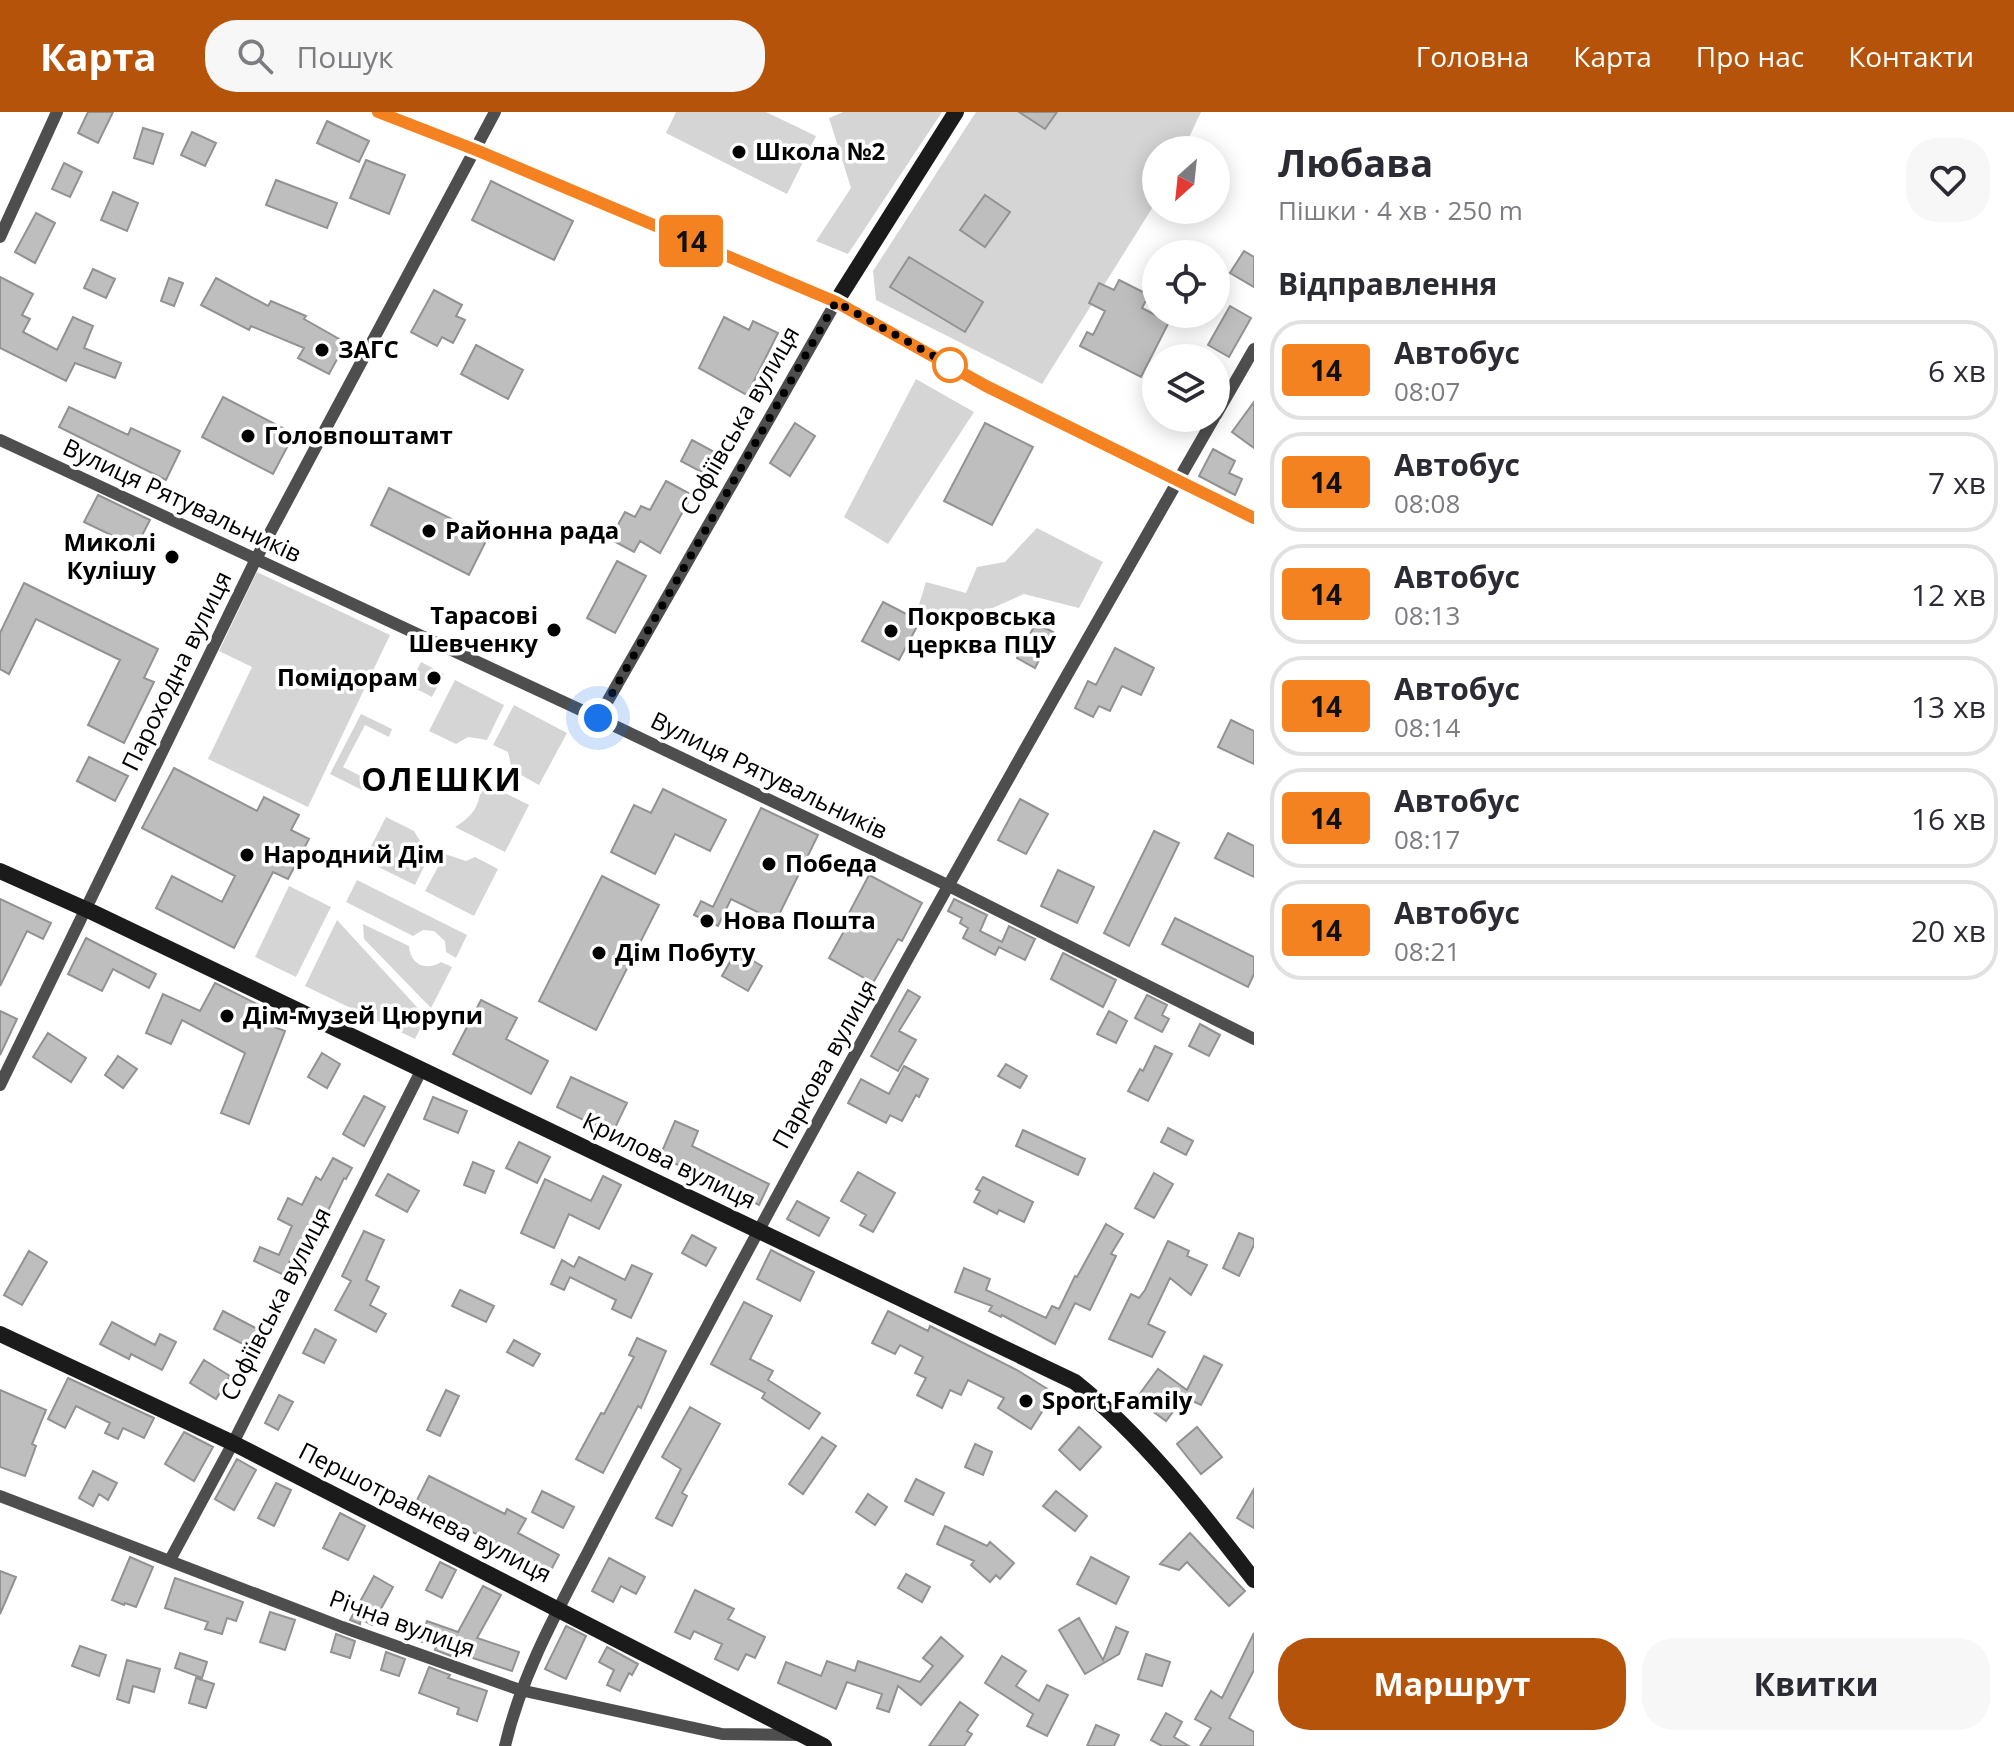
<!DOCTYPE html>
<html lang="uk">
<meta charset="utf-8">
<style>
:root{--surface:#fff;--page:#f7f7f7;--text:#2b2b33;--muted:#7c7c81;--line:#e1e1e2;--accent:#b45309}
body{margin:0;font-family:"Open Sans",sans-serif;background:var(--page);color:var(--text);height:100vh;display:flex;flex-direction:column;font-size:30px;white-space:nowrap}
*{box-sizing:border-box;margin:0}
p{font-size:26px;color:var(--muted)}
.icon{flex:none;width:44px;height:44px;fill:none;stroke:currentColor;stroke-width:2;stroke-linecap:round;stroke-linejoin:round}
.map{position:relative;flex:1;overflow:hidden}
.sheet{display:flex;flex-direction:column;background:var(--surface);width:760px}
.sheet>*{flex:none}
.badge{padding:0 16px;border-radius:6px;font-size:28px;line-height:52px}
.needle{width:52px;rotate:207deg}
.fabs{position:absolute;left:1142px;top:24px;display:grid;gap:16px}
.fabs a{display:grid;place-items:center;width:88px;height:88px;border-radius:50%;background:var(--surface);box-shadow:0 4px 20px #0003;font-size:40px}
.you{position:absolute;width:40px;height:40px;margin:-20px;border:6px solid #fff;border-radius:50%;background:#1a73e8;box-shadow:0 0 0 12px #1a73e833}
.map>.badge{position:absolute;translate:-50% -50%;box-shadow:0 0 0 4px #fff}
h2{padding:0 24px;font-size:30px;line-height:72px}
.round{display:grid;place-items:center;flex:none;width:84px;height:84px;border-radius:32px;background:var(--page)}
.head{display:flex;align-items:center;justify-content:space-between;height:136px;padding:0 24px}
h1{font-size:38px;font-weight:700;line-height:60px}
.primary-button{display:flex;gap:16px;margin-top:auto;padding:16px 24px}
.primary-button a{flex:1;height:92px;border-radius:32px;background:var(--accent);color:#fff;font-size:32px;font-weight:700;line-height:92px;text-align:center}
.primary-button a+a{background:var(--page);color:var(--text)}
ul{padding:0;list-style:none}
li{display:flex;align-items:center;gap:24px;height:100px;margin:0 16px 12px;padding:0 8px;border:4px solid var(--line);border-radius:32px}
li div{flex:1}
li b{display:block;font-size:30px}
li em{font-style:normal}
li .badge{min-width:88px;font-weight:700;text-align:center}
header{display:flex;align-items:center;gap:48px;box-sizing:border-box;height:112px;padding:0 40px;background:var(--accent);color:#fff}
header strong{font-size:38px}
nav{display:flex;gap:44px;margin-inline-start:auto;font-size:28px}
.search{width:560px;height:72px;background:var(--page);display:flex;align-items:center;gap:20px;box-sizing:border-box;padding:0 28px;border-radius:32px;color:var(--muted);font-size:30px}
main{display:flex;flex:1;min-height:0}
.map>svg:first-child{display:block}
</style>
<header>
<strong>Карта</strong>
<div class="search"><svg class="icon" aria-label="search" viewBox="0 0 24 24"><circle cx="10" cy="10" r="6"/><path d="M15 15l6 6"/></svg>Пошук</div>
<nav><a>Головна</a><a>Карта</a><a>Про нас</a><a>Контакти</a></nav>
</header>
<main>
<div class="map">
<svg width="1254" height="1634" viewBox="0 0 1254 1634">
<rect width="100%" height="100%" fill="#fff"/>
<!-- green -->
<path fill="#d5d5d5" d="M676,0H766L816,24L787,82L666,21Z
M843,0H942L848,142L816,129L851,76L829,6Z
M976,0H1201L1183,38H1156V90L1042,272L876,188L873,159Z
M916,267L974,300L888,432L844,405Z
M1037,416L1103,450L1079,496L1024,482L972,505L918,496L926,470L966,481L977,455L1005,450Z
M257,460L390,523L308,695L208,647L252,555L219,539Z
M421,550L444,562L432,585L409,573Z
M455,568L504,593L487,628L468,625L456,632L429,619Z
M514,593L567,621L539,673L512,658L508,640L493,633Z
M361,602L392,617L389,625L365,613L343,655L368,668L362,678L330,662Z
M481,669L529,693L505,740L455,715C475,703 481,691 481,669Z
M386,705L414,719L423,734L432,738L415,773L364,748Z
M445,742L466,749L475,745L498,757L474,804L425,779Z
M357,768L467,823L456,846L446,840L445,829L434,819L423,818L413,824L346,790Z
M289,774L331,795L296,865L255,845Z
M337,808L426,905L415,927L305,874Z
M363,812L409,834C410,852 426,860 441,850L452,855L431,896L364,827Z"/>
<!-- building -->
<path fill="#bebebe" stroke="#929292" stroke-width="2" d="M88,0H113L98,31L78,21Z
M1019,0H1057L1045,17Z
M327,9L369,29L359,50L317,31Z
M143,16L163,22L153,52L134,46Z
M192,20L216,31L205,54L181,43Z
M366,48L405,63L389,102L350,86Z
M64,51L82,60L70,85L52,77Z
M276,68L337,91L327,116L266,93Z
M491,69L573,109L554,148L472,108Z
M113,80L138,91L127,119L101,108Z
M985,83L1010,100L985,135L960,118Z
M36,101L55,111L35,151L15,140Z
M1244,139L1254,145V175L1230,161Z
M909,145L983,190L965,220L890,175Z
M93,157L115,167L106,186L84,176Z
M0,165L33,182L22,203L30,207L23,220L57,238L73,205L93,214L84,236L121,251L115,266L75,251L66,269L0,236Z
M169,166L183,171L174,194L161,189Z
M216,166L268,194L271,189L306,204L304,207L346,231L329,262L298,246L304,236L251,214L249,218L201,193Z
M1119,168L1149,183L1142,196L1169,210L1141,265L1080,234L1087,220L1093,223L1105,199L1089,191L1099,171L1114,178Z
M434,178L462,193L456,204L465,208L453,231L442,225L437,234L411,220Z
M1230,194L1251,206L1229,245L1208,233Z
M724,205L749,218L753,209L778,221L747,283L699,256Z
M476,233L523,258L508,287L461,262Z
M223,285L294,322L273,362L202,325Z
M1254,290V336L1232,320Z
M69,295L128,323L131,316L180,339L166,368L59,315Z
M795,311L815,324L790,364L770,351Z
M985,311L1033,335L992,413L944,389Z
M692,328L716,341L705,362L681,349Z
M1213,337L1235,349L1229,361L1242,367L1235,383L1199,364Z
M666,369L692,383L660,441L640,429L634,440L610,427L625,400L635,405L641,394L650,398Z
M389,376L488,425L469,463L371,413Z
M98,383L150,408L136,435L84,410Z
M617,449L646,464L615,521L587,506Z
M24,471L158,537L144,566L154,570L124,631L88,613L120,548L36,507L9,562L0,557V521Z
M883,490L920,509L899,548L862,529Z
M1036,511L1053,520L1035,556L1017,546Z
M1115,536L1154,556L1141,583L1122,574L1110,599L1099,594L1093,605L1075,596L1088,569L1096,573Z
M1231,608L1254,619V652L1218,635Z
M89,645L128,664L115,689L77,669Z
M174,656L257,699L264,685L299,703L291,718L309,727L288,767L273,760L234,836L156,796L172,764L222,790L235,764L142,716Z
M663,677L726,708L710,739L675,722L655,762L611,740L634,693L651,701Z
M1020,687L1048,702L1026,742L998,728Z
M761,696L818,723L776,809L731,787L718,814L694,803L701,789L713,795Z
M1154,719L1179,731L1129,834L1104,821Z
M1228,721L1254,734V765L1215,746Z
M1058,758L1094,775L1077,811L1041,794Z
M869,763L922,791L902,829L898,827L873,871L829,846L853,803L849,801Z
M602,764L659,793L596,918L539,889Z
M0,787L51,811L43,827L27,819L0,874Z
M954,787L987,803L980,819L1002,830L1009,814L1035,827L1025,848L999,835L995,843L963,826L968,816L960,811L962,806L948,799Z
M1175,806L1254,845V862L1248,875L1162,832Z
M86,826L156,862L149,876L113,857L102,879L68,862Z
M736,839L762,854L748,879L722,864Z
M1063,841L1116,868L1103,895L1051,867Z
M215,871L261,894L254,907L285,919L249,1012L221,1001L245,941L182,908L171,932L146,921L163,882L200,899Z
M908,878L920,885L899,919L916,928L898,959L871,944Z
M1147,883L1167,893L1162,903L1169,907L1162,920L1135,906Z
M481,888L517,906L506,927L548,949L531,982L453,942Z
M0,899L17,907L0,943Z
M1109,899L1127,909L1116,931L1097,922Z
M1200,912L1220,923L1209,944L1189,934Z
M48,921L86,946L71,970L33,945Z
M1155,934L1172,942L1148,989L1128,979L1140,957L1143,959Z
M322,941L340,952L327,976L308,965Z
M118,944L137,957L123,976L105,963Z
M1006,952L1027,964L1020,976L998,964Z
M904,954L928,967L919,985L916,983L902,1009L890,1003L886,1011L848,991L861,967L889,982Z
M571,965L627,991L612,1022L557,995Z
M364,984L385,995L364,1034L343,1022Z
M433,985L467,999L458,1021L424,1007Z
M675,1009L698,1019L692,1034L769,1072L759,1093L660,1044Z
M1168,1016L1193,1029L1186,1043L1161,1030Z
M1023,1018L1085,1047L1078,1063L1016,1034Z
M519,1030L550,1045L537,1071L506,1056Z
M333,1046L352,1056L346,1067L344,1066L323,1109L326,1111L311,1144L295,1137L284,1163L254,1149L260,1135L279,1143L292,1114L278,1107L288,1086L302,1093L316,1065L321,1068Z
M473,1050L494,1059L485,1081L464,1073Z
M858,1060L895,1081L873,1120L860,1113L866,1103L841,1089Z
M1154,1061L1173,1072L1154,1106L1135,1096Z
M388,1062L419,1079L407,1100L376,1083Z
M603,1064L621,1073L599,1117L569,1102L554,1136L521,1121L545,1067L591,1089Z
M983,1065L1033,1090L1024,1110L999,1098L997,1102L974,1090L980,1079L976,1077Z
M797,1089L829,1106L819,1124L787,1107Z
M1106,1112L1123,1122L1111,1142L1116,1144L1090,1198L1075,1191L1055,1232L1002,1203L1001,1205L989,1199L992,1194L955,1180L964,1156L990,1167L986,1178L1046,1206L1052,1194L1059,1197L1075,1164L1077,1165Z
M364,1119L384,1128L366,1168L379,1175L370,1193L386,1202L376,1220L335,1198L351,1169L342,1164Z
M1239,1121L1254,1127V1133L1239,1164L1223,1156Z
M692,1123L716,1136L706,1154L682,1141Z
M1168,1129L1189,1139L1187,1144L1207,1153L1191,1183L1170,1166L1148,1212L1165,1220L1152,1245L1109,1227L1131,1182L1139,1186L1145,1178Z
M771,1138L814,1160L800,1189L757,1167Z
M29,1139L47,1150L22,1193L4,1183Z
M579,1145L625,1168L632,1153L652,1162L631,1206L612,1197L616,1188L570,1165L564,1178L551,1172L562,1148L574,1155Z
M460,1178L494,1194L486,1210L452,1194Z
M744,1190L772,1204L750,1247L773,1259L768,1268L820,1301L809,1317L762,1286L765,1281L711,1252Z
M223,1199L267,1222L258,1240L214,1217Z
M888,1199L928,1219L930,1214L1017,1258L1054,1281L1031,1317L998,1296L1004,1286L968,1268L961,1283L950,1278L942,1296L917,1283L926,1266L915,1261L923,1245L900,1233L895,1242L872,1231Z
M112,1210L155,1233L160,1222L176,1230L162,1258L131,1242L129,1247L100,1232Z
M315,1217L336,1228L324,1251L303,1241Z
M637,1226L666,1239L641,1296L638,1294L603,1361L576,1347L601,1301L604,1302L634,1245L629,1243Z
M514,1228L540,1242L533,1254L507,1240Z
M1204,1244L1222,1253L1201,1293L1184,1285L1166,1309L1136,1287L1158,1257L1187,1278Z
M204,1248L230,1264L216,1287L190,1271Z
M68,1266L154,1306L144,1326L123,1316L118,1327L105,1321L110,1311L76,1294L65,1316L48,1307Z
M0,1278L46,1298L32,1332L36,1334L25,1364L0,1355Z
M446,1278L459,1284L440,1324L427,1318Z
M279,1283L293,1290L278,1318L265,1311Z
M690,1295L720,1312L682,1381L687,1384L672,1414L656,1406L681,1357L662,1345Z
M1079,1315L1101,1335L1080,1358L1059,1338Z
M1197,1315L1222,1345L1201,1362L1177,1332Z
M184,1320L213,1335L194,1369L165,1352Z
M822,1325L836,1334L803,1382L789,1372Z
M975,1332L992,1340L983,1363L965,1355Z
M237,1347L256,1358L234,1398L215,1387Z
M93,1359L117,1371L108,1388L99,1382L93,1394L79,1386Z
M429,1364L505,1402L507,1397L526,1407L518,1421L559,1443L551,1458L510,1437L508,1441L490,1432L491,1429L415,1392Z
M916,1367L944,1381L933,1403L905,1389Z
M276,1371L291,1378L274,1414L258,1406Z
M1254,1377V1416L1237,1406Z
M542,1379L574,1395L563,1416L532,1400Z
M1056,1379L1087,1404L1075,1419L1043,1394Z
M868,1382L887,1395L875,1413L856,1400Z
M340,1401L365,1414L348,1448L323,1436Z
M945,1414L987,1434L990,1430L1014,1451L1000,1467L996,1463L990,1470L971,1453L974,1449L937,1432Z
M1190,1421L1245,1479L1229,1494L1187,1450L1179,1458L1160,1452Z
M130,1445L153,1455L136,1495L125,1491L124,1493L112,1488Z
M1091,1445L1129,1465L1116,1492L1077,1472Z
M609,1446L645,1465L636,1482L621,1474L613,1490L592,1479Z
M440,1450L456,1458L442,1486L426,1478Z
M0,1459L16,1465L0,1502Z
M906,1462L930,1475L922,1490L898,1476Z
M374,1464L393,1475L372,1513L361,1507L360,1512L350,1508Z
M175,1466L243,1490L236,1509L227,1506L222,1522L205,1517L208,1510L165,1496Z
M483,1474L501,1483L477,1526L519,1540L512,1559L458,1541L456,1546L435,1538L436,1534L420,1529L427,1509L458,1520Z
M695,1478L734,1497L728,1507L765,1525L755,1546L746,1542L738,1558L715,1547L722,1532L694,1519L690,1527L675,1520Z
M270,1500L295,1508L285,1538L260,1530Z
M1079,1506L1103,1548L1116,1515L1128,1520L1119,1542L1085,1562L1059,1518Z
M566,1514L586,1524L566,1567L545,1557Z
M1254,1521V1558L1229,1606L1254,1620V1634H1200L1211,1616L1195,1607L1211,1579L1222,1586Z
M336,1522L355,1529L350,1546L331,1540Z
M941,1525L963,1544L921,1593L898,1574L889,1600L877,1596L882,1582L847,1570L836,1597L778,1571L786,1550L821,1564L827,1549L855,1559L858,1549L920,1570L933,1554L923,1546Z
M80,1534L106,1543L99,1564L72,1554Z
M607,1535L638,1552L632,1563L629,1561L620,1579L607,1573L614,1558L599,1550Z
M386,1540L405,1547L399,1564L381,1558Z
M180,1541L207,1550L202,1566L175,1556Z
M1146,1542L1170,1550L1162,1574L1138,1567Z
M1002,1544L1026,1559L1016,1574L1039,1589L1047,1573L1068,1583L1047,1624L1027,1614L1033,1602L985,1571Z
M127,1548L160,1557L154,1580L133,1574L129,1591L117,1587Z
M429,1555L450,1563L448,1566L487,1579L477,1609L457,1602L459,1596L419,1581Z
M196,1566L214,1572L206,1596L189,1591Z
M960,1590L978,1603L967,1619L972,1622L964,1634H929Z
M1166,1601L1182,1610L1174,1625L1189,1634H1162L1151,1628Z
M1096,1613L1119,1623L1114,1634H1087Z"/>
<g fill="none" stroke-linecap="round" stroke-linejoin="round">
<!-- street -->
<path stroke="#4e4e4e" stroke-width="12" d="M0,125L57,0
M1216,303L1254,237
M0,328L598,606L941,770L1254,927
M598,606L836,190
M0,973L256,447L495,0
M0,1384L342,1515L520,1578L722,1622L800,1623
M170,1448L233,1331L422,957
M505,1634C521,1565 555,1503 588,1440C625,1368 663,1297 701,1226C866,916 1039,610 1214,306"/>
<!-- secondary -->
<path stroke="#1b1b1b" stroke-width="16" d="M378,0L476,38L836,190L986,274L1254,406
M836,190L956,0
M0,759L92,800L1075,1270C1145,1326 1199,1397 1254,1468
M0,1222L233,1331L824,1634"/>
</g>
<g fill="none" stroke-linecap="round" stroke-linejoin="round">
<defs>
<path id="line" d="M378,0L476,38L836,190L986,274L1254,406"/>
</defs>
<!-- line casing -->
<use href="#line" stroke="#fff" stroke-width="18"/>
<!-- line -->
<use href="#line" stroke="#f58220" stroke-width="12"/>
<!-- walk -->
<path stroke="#000" stroke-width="8" stroke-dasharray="0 14.4" d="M598,606L836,190L950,253"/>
</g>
<!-- markers -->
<g fill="#000" stroke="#fff" stroke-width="3">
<circle cx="739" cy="40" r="8"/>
<circle cx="322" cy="238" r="8"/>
<circle cx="248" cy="324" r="8"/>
<circle cx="429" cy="419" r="8"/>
<circle cx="172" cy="445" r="8"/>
<circle cx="554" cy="518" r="8"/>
<circle cx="891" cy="519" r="8"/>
<circle cx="434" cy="566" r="8"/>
<circle cx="247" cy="743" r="8"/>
<circle cx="769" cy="752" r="8"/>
<circle cx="707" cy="809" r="8"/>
<circle cx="599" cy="841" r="8"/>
<circle cx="227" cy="904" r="8"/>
<circle cx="1026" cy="1289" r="8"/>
</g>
<circle fill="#fff" stroke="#f58220" stroke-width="4" cx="950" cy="253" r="16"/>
<g text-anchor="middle" stroke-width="7" stroke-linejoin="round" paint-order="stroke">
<!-- poi labels -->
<g font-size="24" font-weight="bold" fill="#000" stroke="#fff" text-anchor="start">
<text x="755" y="48">Школа №2</text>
<text x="338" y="246">ЗАГС</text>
<text x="264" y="332">Головпоштамт</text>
<text x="445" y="427">Районна рада</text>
<text x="156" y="439" text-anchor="end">Миколі<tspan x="156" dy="28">Кулішу</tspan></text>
<text x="538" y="512" text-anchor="end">Тарасові<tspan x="538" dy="28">Шевченку</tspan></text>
<text x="907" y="513">Покровська<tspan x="907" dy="28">церква ПЦУ</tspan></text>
<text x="418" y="574" text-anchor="end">Помідорам</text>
<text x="263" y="751">Народний Дім</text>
<text x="785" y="760">Победа</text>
<text x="723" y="817">Нова Пошта</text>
<text x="615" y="849">Дім Побуту</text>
<text x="243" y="912">Дім-музей Цюрупи</text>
<text x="1042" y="1297">Sport Family</text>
</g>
<!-- street labels -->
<g font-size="24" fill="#000" stroke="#fff">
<text transform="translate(740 309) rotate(-60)" y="8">Софіївська вулиця</text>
<text transform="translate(182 389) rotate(25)" y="8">Вулиця Рятувальників</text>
<text transform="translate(177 559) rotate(-64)" y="8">Пароходна вулиця</text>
<text transform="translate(769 664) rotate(26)" y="8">Вулиця Рятувальників</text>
<text transform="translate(825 952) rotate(-61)" y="8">Паркова вулиця</text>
<text transform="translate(669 1049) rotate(26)" y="8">Крилова вулиця</text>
<text transform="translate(276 1192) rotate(-63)" y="8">Софіївська вулиця</text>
<text transform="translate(425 1401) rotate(27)" y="8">Першотравнева вулиця</text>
<text transform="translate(402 1512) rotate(20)" y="8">Річна вулиця</text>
</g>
<!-- district labels -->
<g font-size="32" font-weight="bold" letter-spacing="2" fill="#000" stroke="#fff">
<text x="442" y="679">ОЛЕШКИ</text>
</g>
</g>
</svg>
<div class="fabs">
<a><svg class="needle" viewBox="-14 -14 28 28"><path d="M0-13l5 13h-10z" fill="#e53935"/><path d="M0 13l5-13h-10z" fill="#7c7c81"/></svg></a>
<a><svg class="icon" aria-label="locate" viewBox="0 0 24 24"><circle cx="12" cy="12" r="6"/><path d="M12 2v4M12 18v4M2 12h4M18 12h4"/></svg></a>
<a><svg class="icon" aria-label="layers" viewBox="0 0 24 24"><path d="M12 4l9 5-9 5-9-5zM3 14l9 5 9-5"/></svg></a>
</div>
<div class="you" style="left:598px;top:606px"></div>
<b class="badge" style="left:691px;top:129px;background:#f58220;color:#111">14</b>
</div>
<section class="sheet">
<div class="head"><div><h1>Любава</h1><p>Пішки · 4 хв · 250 m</p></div><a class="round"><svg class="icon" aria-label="heart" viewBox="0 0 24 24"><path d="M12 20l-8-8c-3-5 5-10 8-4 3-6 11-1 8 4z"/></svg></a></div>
<h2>Відправлення</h2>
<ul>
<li><span class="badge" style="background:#f58220;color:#111">14</span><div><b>Автобус</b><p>08:07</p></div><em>6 хв</em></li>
<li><span class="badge" style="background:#f58220;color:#111">14</span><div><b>Автобус</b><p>08:08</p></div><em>7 хв</em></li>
<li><span class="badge" style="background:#f58220;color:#111">14</span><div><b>Автобус</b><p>08:13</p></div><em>12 хв</em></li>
<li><span class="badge" style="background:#f58220;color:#111">14</span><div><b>Автобус</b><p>08:14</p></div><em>13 хв</em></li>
<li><span class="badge" style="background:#f58220;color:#111">14</span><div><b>Автобус</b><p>08:17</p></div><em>16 хв</em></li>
<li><span class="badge" style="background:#f58220;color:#111">14</span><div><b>Автобус</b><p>08:21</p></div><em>20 хв</em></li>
</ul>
<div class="primary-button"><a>Маршрут</a><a>Квитки</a></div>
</section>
</main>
